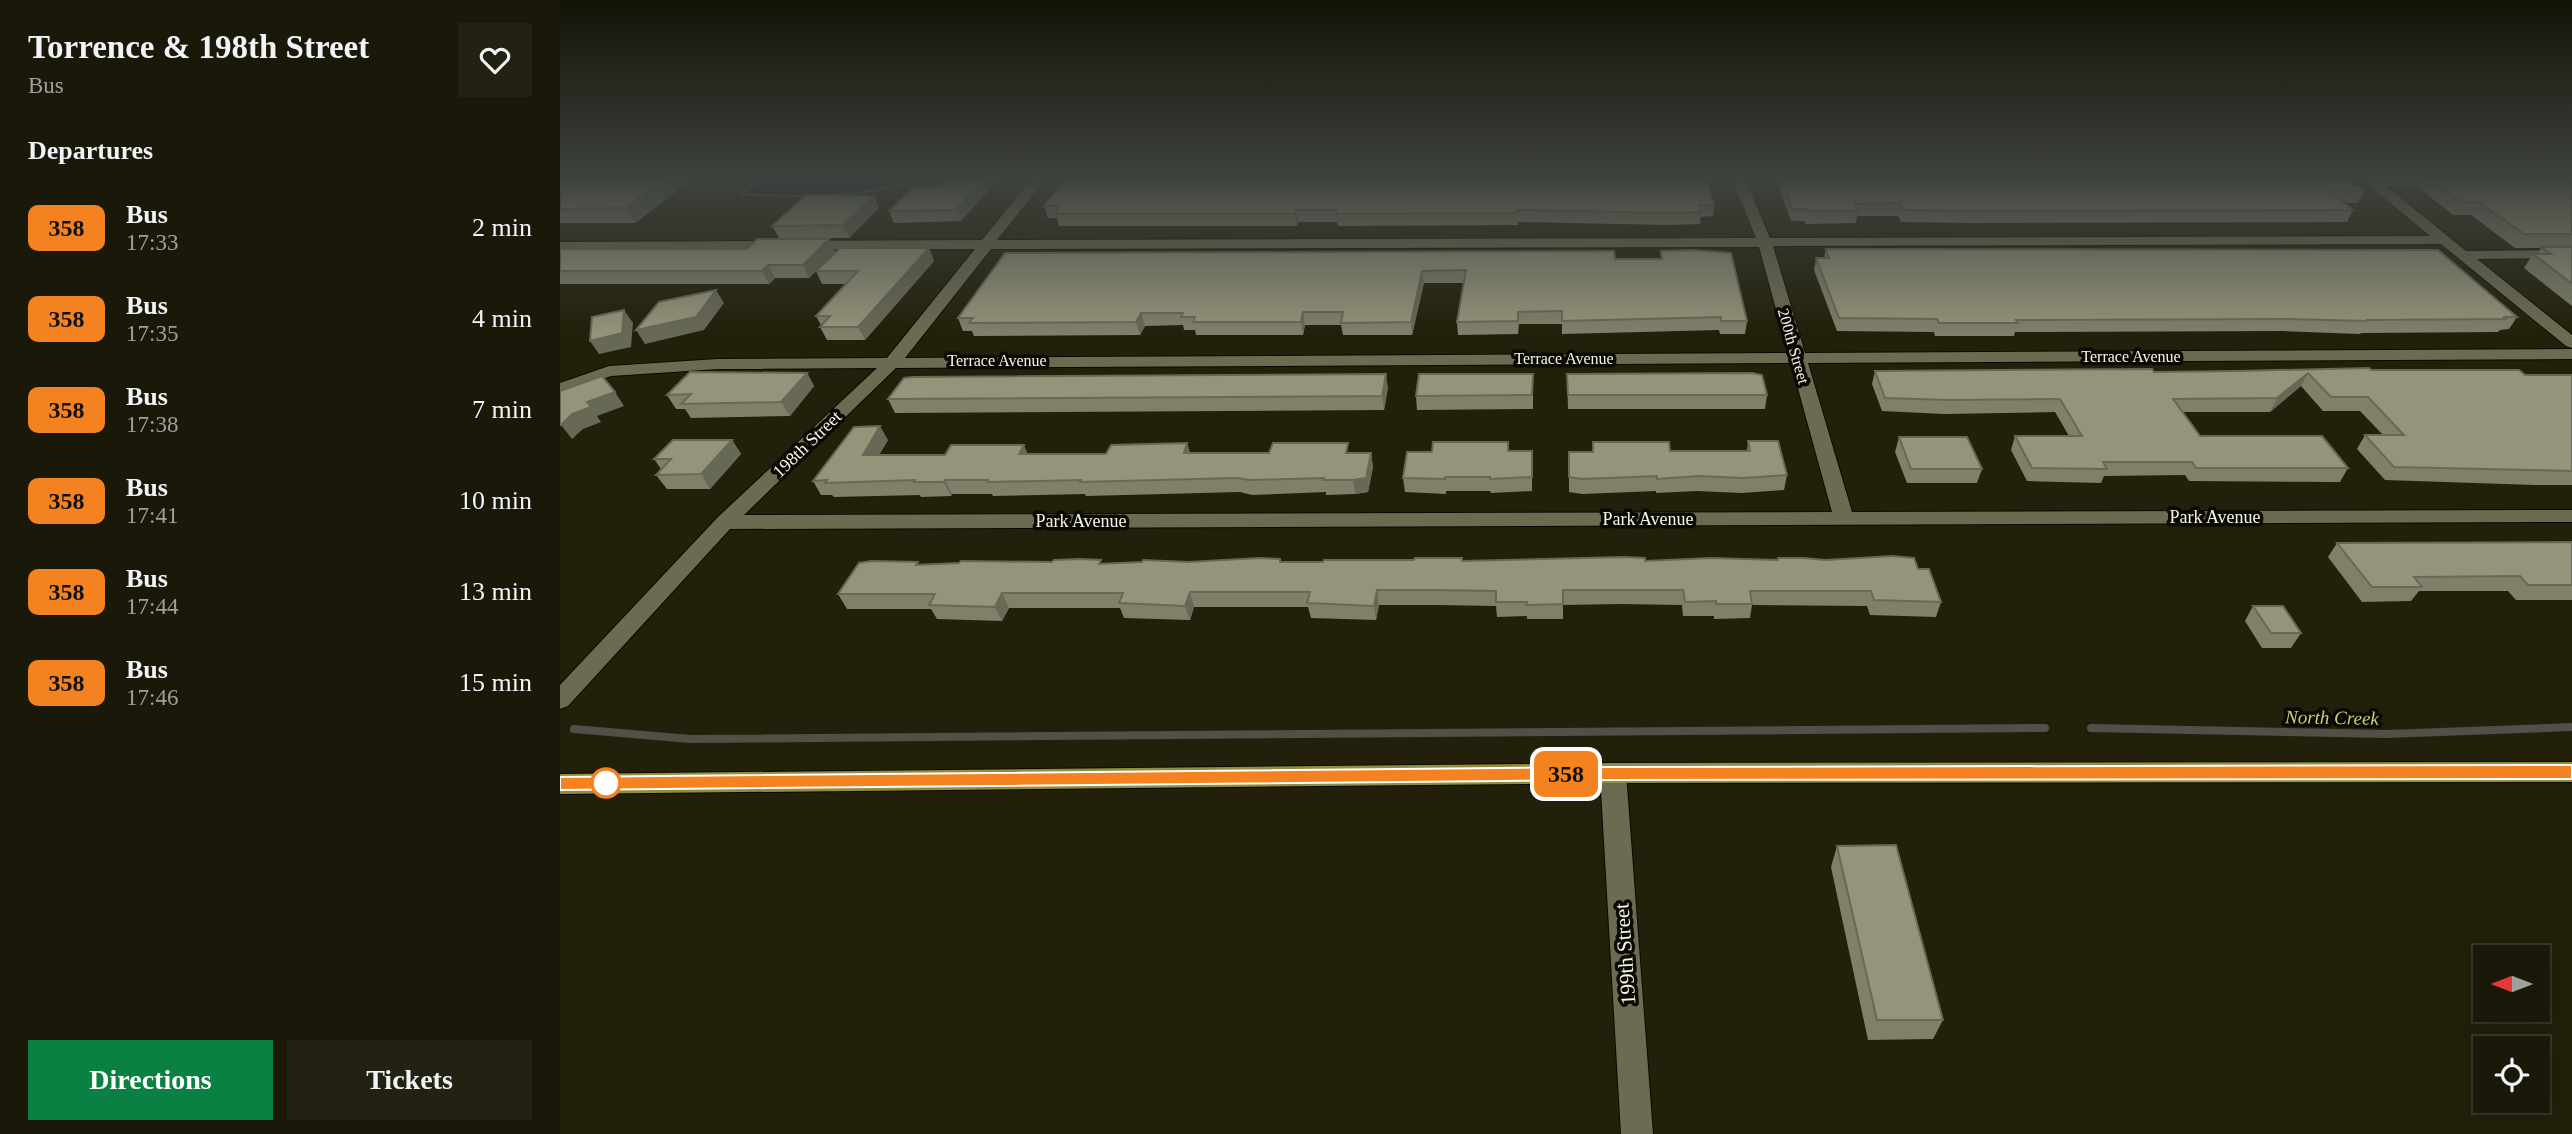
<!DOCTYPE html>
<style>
:root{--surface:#1a1808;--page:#232112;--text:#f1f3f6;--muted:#9fa09c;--line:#383729;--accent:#0b8043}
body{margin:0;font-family:Georgia,serif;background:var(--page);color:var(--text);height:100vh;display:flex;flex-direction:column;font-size:26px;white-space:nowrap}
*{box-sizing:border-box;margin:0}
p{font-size:23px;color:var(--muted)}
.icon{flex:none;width:38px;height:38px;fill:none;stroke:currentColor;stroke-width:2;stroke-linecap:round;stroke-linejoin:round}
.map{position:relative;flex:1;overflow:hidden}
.panel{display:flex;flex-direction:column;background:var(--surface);width:560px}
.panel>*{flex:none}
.badge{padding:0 14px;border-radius:10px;font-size:24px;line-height:46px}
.needle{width:46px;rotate:270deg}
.controls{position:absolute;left:1913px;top:945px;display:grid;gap:14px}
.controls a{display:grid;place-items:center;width:77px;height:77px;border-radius:0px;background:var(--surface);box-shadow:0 4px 18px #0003,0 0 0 2px var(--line);font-size:35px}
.map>.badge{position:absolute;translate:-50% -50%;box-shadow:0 0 0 4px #fff}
h2{padding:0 28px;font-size:26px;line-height:63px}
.round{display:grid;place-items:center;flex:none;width:74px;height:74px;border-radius:0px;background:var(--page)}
.overview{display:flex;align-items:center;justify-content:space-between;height:119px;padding:0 28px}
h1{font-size:33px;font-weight:700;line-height:52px}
.primary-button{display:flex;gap:14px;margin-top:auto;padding:14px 28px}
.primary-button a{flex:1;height:80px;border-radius:0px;background:var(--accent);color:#fff;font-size:28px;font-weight:700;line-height:80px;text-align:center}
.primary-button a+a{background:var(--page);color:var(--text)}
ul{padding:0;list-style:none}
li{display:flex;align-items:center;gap:21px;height:91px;padding:0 28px}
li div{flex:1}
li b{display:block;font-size:26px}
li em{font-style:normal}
li .badge{min-width:77px;font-weight:700;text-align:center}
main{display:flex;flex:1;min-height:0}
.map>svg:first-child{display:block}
</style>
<main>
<section class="panel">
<div class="overview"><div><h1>Torrence &amp; 198th Street</h1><p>Bus</p></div><a class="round"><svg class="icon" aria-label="heart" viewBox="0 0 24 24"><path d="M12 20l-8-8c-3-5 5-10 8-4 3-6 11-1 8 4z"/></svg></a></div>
<h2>Departures</h2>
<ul>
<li><span class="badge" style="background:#f58220;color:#111">358</span><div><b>Bus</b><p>17:33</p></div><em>2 min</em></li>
<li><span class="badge" style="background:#f58220;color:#111">358</span><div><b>Bus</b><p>17:35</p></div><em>4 min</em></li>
<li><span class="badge" style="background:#f58220;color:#111">358</span><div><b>Bus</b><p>17:38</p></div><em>7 min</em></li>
<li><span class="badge" style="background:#f58220;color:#111">358</span><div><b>Bus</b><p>17:41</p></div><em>10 min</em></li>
<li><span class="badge" style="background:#f58220;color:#111">358</span><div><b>Bus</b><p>17:44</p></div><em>13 min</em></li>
<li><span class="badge" style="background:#f58220;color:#111">358</span><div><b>Bus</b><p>17:46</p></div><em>15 min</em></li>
</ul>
<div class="primary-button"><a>Directions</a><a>Tickets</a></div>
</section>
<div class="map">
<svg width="2012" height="1134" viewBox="0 0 2012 1134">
<rect width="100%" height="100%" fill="#22200a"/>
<!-- water -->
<path fill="#0a0800" stroke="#514f46" stroke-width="2" d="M190,176H362C316,199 233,197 182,194L194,184Z"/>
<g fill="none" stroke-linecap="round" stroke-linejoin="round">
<!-- stream -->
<path stroke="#514f46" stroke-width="8" d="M1531,728L1827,734L2012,727
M14,729L130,739L1485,728"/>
<defs>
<path id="minor" d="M474,176H488L437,240L1196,238L1171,176H1184L1210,238L1870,236L1798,176L1888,178L1893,179V185L1826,186L1906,251L2012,250V258L1917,259L2012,335V348L2006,346L1881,244L1213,246L1245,353L2012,349V359L1248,363L1292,512L2012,510V522L170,529L8,706L0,709V685L158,517L317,368L158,369L51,376L0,394V383L49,366L158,359L327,358L415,249L0,250V242L422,240ZM1199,247L1228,353L345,358L431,249ZM1231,363L1272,512L184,515L336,368Z
M1053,763L1062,766L1066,773L1093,1134H1061L1040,773L1044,766Z"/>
<path id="major" d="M2012,762V782L1053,783L0,794V774L1053,763Z"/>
</defs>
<!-- minor casing -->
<use href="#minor" stroke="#0b0a00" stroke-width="2"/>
<!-- major casing -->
<use href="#major" stroke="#0b0a00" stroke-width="2"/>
<!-- minor -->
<use href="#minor" fill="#6c6b52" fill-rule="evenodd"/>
<!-- major -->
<use href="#major" fill="#928d3e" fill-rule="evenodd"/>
</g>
<!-- wall -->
<path fill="#807f6a" d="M0,176L127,183L75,223H0Z
M390,176L401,221L334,223L329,211L379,187Z
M1215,176H1786L1804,191L1798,203H1785L1793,210L1787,222L1414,223L1341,222L1338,216H1297L1296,223L1246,224L1245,221H1231Z
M1865,176H2012V306L1964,268L1973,254H1977L1981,248H1955L1911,215H1893L1859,188Z
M314,196L319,208L289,238H219L212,226Z
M1154,205L1153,216L1141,217L1140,224L1107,225L958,222V225L778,226L777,222H738L737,226H499L497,218H488L484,206Z
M269,239L275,252L369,248L374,261L305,340H267L260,327L261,325L256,316L286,284H262L256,271L249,278H215L209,284H0V249H187Z
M1266,249L1957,317L1949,329L1940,330L1938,332L1801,333L1800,334L1722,331L1455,332L1454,336H1375L1374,332L1277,331L1254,270L1256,258H1264Z
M1101,251L1187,321L1185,334H1160L1159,330L1002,334V324H959L958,334L898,335L897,322L904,283H864L852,335H783L781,325H745L743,335H636L635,330H624L623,325L585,326L580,335L414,336L412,331H403L398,318L445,253L1055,259H1101Z
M1811,370L1965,375H2012V485H1975L1825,480L1797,449L1805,435H1823L1800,411H1763L1741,386L1710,412H1623L1640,436L1788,468L1780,482L1629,481L1625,475L1544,476L1541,483L1467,481L1451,450L1455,436H1509L1495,412L1384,414L1322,411L1312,384L1315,371L1594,372Z
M247,373L254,386L230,416L131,418L125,409H116L107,395Z
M973,374V409L857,410L856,396Z
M1007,374L1207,395L1205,409H1008Z
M828,388L824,410L335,413L328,399Z
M1339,437L1422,469L1417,483H1347L1335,452Z
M172,440L181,454L150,489H107L96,475L101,469L94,459Z
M328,440L319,455L546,454L627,443L630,453H811L813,467L808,492L795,494L766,495V492L692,495L680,492L526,496L525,494L433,496L432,494H392L391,496L361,497L360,495L274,497L272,495H261L253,481Z
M1188,441L1227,475L1224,490L1182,493L1137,491L1096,493V491L1022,494L1009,492V452H1032L1033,442L1110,451H1187Z
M948,442V451H972V491L931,493L930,491H886V494L845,492L843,478L872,452Z
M2012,542V600H1956L1948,591H1859L1851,601L1802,602L1768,557L1777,543Z
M1218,558L1358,569L1381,602L1376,617L1310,615L1307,606L1192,605L1190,618L1154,619V616H1123L1122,605L1062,604L1003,605V619H967V616L937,617L936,606L877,605H819L816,620L751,618L748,607H634L630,620L564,618L560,608H449L442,621L377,619L371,609H287L278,594L359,564L492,562L542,563L629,562L1217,560Z
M1693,606L1741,633L1731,648H1702L1685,621Z
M1277,846L1383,1020L1373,1039L1308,1040L1271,867Z"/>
<!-- shaded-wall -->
<path fill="#686856" d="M110,176H123L127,183L75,223L66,208Z
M428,176H442L401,221L396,210Z
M314,196L319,208L289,238L283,225Z
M736,210L738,222L737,226L735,214Z
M269,239L275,252L249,278L243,265Z
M369,248L374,261L305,340L298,327Z
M208,265L215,278L209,284L202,271Z
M862,271L864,283L852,335L851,322Z
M156,290L164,303L144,330L85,344L76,330Z
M64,310L73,323L71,347L39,354L30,341Z
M743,312L745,325L743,335L741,322Z
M581,313L585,326L580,335L576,322Z
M247,373L254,386L230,416L221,402Z
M1748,373L1741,386L1710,412L1717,398Z
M826,374L828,388L824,410L822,396Z
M55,392L64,406L37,416L41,422L23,429L12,439L1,425L27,402Z
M320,426L328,440L310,469L303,455Z
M172,440L181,454L150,489L141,474Z
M627,443L631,457L624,453Z
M464,445L470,459L459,454Z
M811,453L813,467L808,492L795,494L793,480Z
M385,480L392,494L391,496L384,482Z
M817,590L819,605L816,620L814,606Z
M630,592L634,607L630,620L625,606Z
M442,593L449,608L442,621L435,607Z"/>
<!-- building -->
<path fill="#95947b" stroke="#686856" stroke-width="2" d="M0,176H110L66,208L0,209Z
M390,176H428L396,210L329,211L354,187H379Z
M508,176H1145L1154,205H1139L1141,212L1108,213L958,210V213L776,214L777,210H736L735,214H495L500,206H484Z
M1220,176H1786L1804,191H1770L1793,210L1417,211L1344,210L1340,203L1295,204L1298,211H1248L1247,209H1232Z
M1867,176H2012V234H1964L1919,202H1901Z
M246,195L314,196L283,225L212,226Z
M197,239H269L243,265H208L202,271H0V249H187Z
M1981,247H2012V284L1973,254H1991Z
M280,248H369L298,327H260L270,316H256L298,271H256Z
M1266,249L1878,250L1957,317H1943L1947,319L1806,320L1808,321L1728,319L1456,320L1458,323H1379L1377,319L1279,318L1256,258H1269Z
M1132,250L1171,253L1187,321H1161V317L1002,321V311L958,312V321L897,322L906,270L862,271L851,322L781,323L783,312H743L741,322H633L635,317H621L623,313H581L576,322L409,323L413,318H398L445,253L1054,251L1055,259H1102L1101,251Z
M156,290L136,317L76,330L99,302Z
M64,310L62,333L30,341L32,317Z
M1809,368L1811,370H1959L1965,375H2012V471L1834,467L1805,435H1844L1808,397H1771L1748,373L1717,398L1613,399L1640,436H1762L1788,468H1636L1632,462H1543L1547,469L1472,468L1455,436H1522L1500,399L1388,400L1325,398L1315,371L1592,369L1594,372L1678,371Z
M130,372L247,373L221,402L121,404L131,394L107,395Z
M1192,373L1202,375L1207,395H1008L1007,374Z
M826,374L822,396L328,399L344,378L353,377Z
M859,374H973L972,395L856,396Z
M42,376L55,392L27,402L31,407L12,414L1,425L0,423V391Z
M320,426L303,455H385L391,445H464L459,454H546L551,445L627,443L624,453H709L713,443H788L786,453H811L806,478L793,480H763L764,478L689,480L677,478L520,482L521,480L427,482L428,480H385L384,482H354L355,480L265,483L267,480L253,481L294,427Z
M1339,437H1407L1422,469H1351Z
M113,440H172L141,474L96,475L111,459H94Z
M1188,441H1218L1227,475L1184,478L1139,476L1097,479V476L1022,479L1009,477V452H1033V442H1109L1110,451H1190Z
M873,442H948V451H972V477L930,479V477H885V479L843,478L847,452H872Z
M2012,542V585H1968L1960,576L1854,577L1862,587H1812L1777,543Z
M1332,556L1354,558L1358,569H1369L1381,602L1314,600L1311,591H1190L1192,604H1156V601L1125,602L1123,590H1003V604L966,605L967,602H936V591L875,590H817L814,606L747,603L750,592H630L625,606L559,603L563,593H442L435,607L369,605L375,594H278L299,563L311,561L358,562L356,565L399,563L401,561L492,562L494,560L519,559L541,560L539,564L582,562L583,560L629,562L699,558L720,559V562H763L764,560H854L855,558H902V561L1063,557L1085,558V561L1151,558L1218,560V558H1243L1266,560Z
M1693,606H1723L1741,633H1711Z
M1336,845L1383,1020H1317L1277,846Z"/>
<!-- sky -->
<linearGradient id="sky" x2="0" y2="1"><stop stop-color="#131206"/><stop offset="0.53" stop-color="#3e423e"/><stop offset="1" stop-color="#3e423e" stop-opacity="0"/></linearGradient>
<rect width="2012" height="335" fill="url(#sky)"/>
<!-- line -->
<path fill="#f58220" stroke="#fff" stroke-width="2" d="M2012,765V779L1053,780L0,790V777L1053,767Z"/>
<!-- markers -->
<circle fill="#fff" stroke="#f58220" stroke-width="3.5" cx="46" cy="783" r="14"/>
<g text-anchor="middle" stroke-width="7" stroke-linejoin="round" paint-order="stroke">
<!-- far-street labels -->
<g font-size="16" fill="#f6f6e8" stroke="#0a0903">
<text transform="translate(1234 346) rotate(74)" y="6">200th Street</text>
<text x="1571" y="362">Terrace Avenue</text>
<text x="1004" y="364">Terrace Avenue</text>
<text x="437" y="366">Terrace Avenue</text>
</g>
<!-- street labels -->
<g font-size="18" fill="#f6f6e8" stroke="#0a0903">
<text transform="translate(247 444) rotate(-44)" y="6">198th Street</text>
<text x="1655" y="523">Park Avenue</text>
<text x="1088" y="525">Park Avenue</text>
<text x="521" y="527">Park Avenue</text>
</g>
<!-- water labels -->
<g font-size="19" font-style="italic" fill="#d3cd6e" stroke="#0a0903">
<text transform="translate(1772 717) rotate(1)" y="7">North Creek</text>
</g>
<!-- near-street labels -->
<g font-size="21" fill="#f6f6e8" stroke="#0a0903">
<text transform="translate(1065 954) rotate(-94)" y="7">199th Street</text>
</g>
</g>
</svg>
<div class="controls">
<a><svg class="needle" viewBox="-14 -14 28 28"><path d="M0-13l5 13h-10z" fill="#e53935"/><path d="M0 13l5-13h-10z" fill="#9fa09c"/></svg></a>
<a><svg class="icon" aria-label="locate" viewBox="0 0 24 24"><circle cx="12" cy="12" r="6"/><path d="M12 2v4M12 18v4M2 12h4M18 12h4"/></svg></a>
</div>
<b class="badge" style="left:1006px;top:774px;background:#f58220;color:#111">358</b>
</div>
</main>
